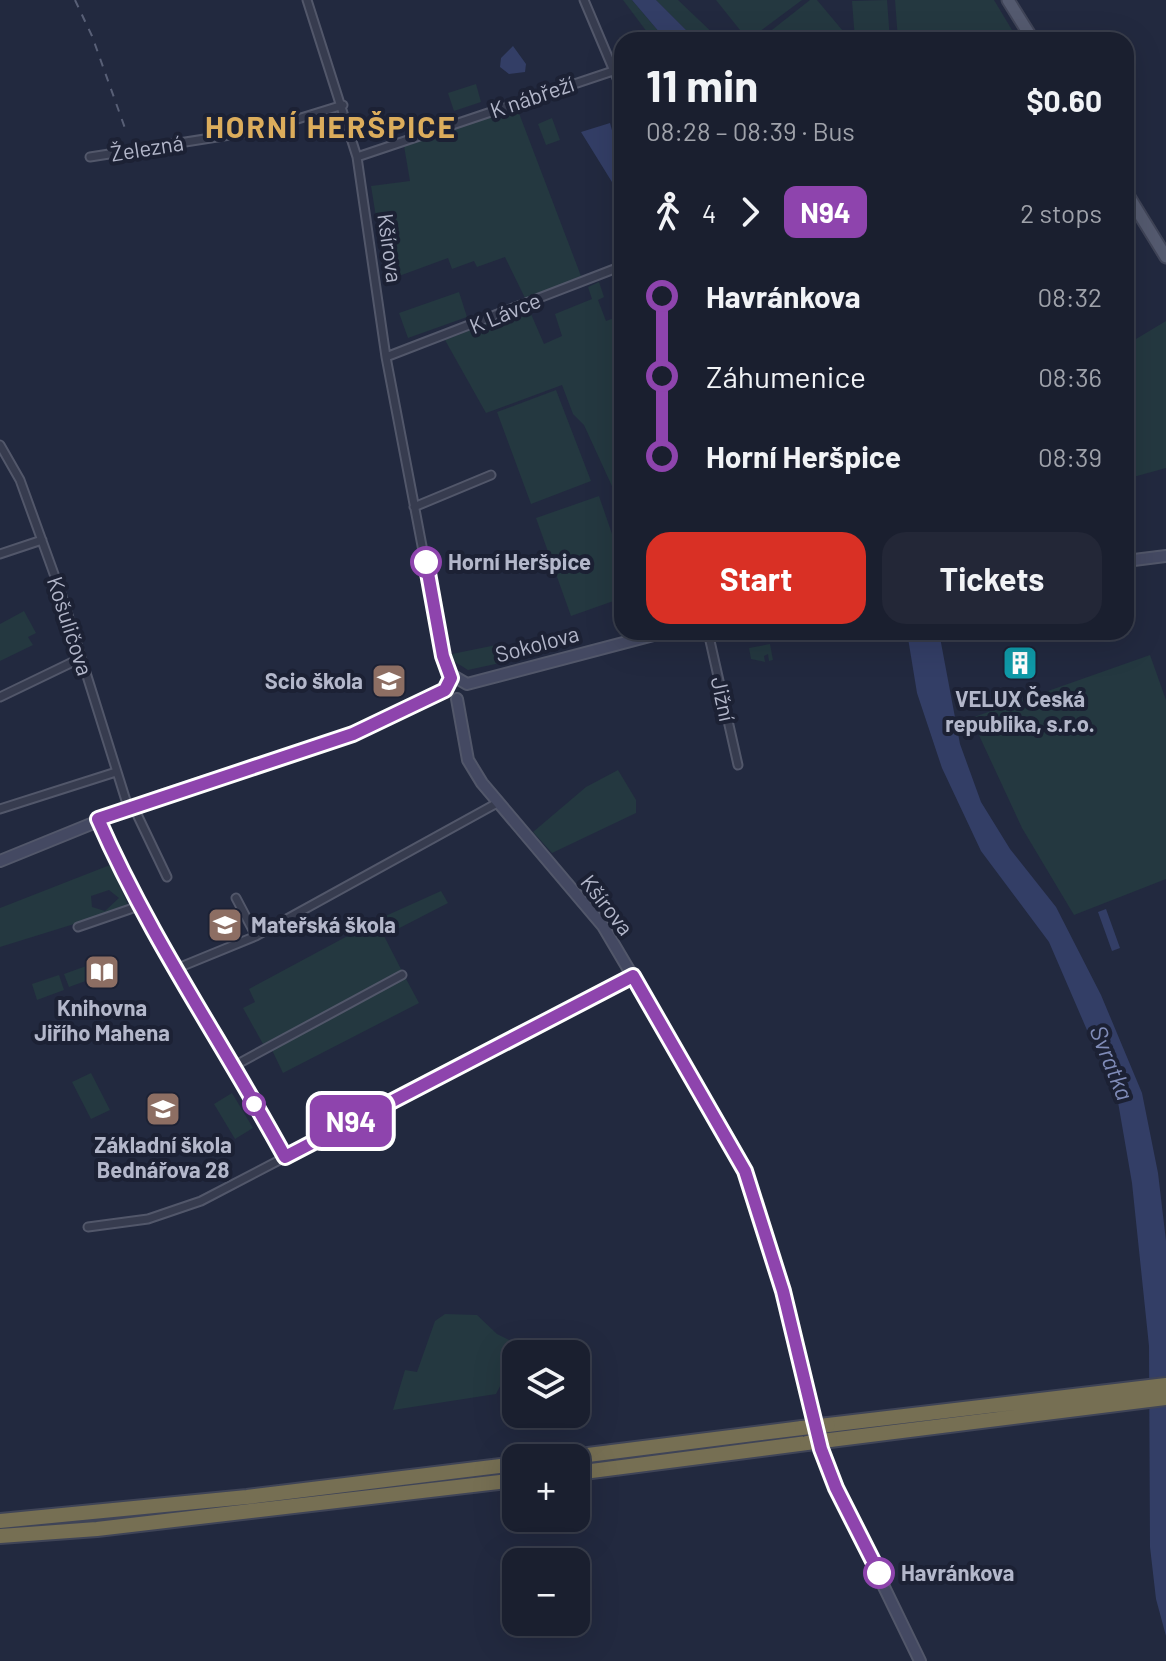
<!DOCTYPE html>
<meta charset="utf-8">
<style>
:root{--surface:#1a1f2f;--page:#232737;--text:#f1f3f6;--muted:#9fa2aa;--line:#383d4b;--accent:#d93025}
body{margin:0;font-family:Barlow,sans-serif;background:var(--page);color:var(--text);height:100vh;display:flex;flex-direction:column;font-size:30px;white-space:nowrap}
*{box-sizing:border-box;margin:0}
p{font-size:26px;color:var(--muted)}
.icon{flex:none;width:44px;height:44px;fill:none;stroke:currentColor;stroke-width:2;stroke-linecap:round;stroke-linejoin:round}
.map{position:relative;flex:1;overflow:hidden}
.panel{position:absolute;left:614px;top:32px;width:520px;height:608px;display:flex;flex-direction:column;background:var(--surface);border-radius:24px;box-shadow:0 8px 32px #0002,0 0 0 2px var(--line)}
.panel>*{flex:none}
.badge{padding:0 16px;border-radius:12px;font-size:28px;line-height:52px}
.tools{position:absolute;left:502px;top:1340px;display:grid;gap:16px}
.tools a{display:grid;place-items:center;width:88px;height:88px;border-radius:16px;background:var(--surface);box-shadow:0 8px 32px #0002,0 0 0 2px var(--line);font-size:40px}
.map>.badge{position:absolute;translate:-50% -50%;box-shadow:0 0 0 4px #fff}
.legs{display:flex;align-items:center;gap:12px;height:88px;padding:0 32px;font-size:26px}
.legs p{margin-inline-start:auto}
.summary{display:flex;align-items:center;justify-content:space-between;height:136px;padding:0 32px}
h1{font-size:44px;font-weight:700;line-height:60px}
.primary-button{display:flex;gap:16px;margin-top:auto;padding:16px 32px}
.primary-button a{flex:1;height:92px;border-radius:24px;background:var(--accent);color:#fff;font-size:32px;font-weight:700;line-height:92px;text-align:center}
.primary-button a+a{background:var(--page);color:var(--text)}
ul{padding:0 32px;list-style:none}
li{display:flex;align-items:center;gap:28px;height:80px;font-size:30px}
li i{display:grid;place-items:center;width:12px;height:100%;margin:0 10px;background:currentColor}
li i::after{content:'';width:20px;height:20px;margin:-10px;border:6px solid;border-radius:50%;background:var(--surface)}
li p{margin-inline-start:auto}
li:first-child i{background:linear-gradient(#0000 50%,currentColor 0)}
li:last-child i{background:linear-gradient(currentColor 50%,#0000 0)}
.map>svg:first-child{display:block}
</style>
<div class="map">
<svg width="1166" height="1661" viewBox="0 0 1166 1661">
<rect width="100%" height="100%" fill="#22293f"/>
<!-- green -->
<path fill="#243840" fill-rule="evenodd" d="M623,0H632L666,40H653Z
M656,0H678L720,40H696Z
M716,0H802L748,40Z
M810,0H817L848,37L844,40H759Z
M887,0L890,40H855L852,1Z
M895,0H994L1018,40H898Z
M476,84L481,102L454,111L448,93Z
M517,108L581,276L526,300L505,257L477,267L474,261L452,269L448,258L399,276L397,271L385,273L371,186L410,181L404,146Z
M552,118L560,140L546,145L538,124Z
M599,282L604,297L598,300L606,321L622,315V508L584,425L573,414L562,385L486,413L445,340L528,307L544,344L562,336L555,314L592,299L588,287Z
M459,292L467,317L408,338L399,313Z
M1166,321V468L1126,479V345Z
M556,390L591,481L531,504L497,412Z
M599,496L622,563V598L571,616L536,518Z
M24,611L36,633L28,637L33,645L0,661V624Z
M501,644L509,661L468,670L452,660V654Z
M770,644L773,660L769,661L768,654L764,656L765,662L751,659L749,648Z
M1150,655L1166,700V879L1074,915L1022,828L971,718Z
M618,770L636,800V813L552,853L533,832L586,787Z
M110,865L129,907L0,947V908ZM109,890L119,898L105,911L92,907L91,896Z
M441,891L448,903L384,936L403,973L263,1044L243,1008L255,1002L249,989L381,918Z
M89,965L94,978L69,987L64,974Z
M59,975L64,990L37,1000L32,984Z
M405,977L419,1003L283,1073L271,1048Z
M91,1073L110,1110L91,1119L72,1082Z
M232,1093L253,1128L235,1139L214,1104Z
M445,1314L477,1315L497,1334L521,1346L496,1394L393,1410L405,1370L417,1372L435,1321Z"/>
<!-- water -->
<path fill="#333e66" d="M632,0H656L696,40H666Z
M513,46L526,64L525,72L509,74L500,67L501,58Z
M610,123L622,166L620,195L581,132Z
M907,632H939L960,744L981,802L1010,849L1056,907L1101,995L1142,1093L1158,1173L1166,1241V1636L1156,1599L1150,1547L1149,1346L1132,1183L1118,1102L1049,942L981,851L942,768L917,693Z
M1106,909L1120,948L1112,951L1098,912Z"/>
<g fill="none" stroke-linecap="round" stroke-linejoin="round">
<defs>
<path id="street" d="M307,0L357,157L386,357L443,656L451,678
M584,0L622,90
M90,157L262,130L343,105
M357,157L616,70
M386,357L622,266
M0,445L20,480L62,596L128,807
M414,507L491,475
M0,554L42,540
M708,632L738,765
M0,697L81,658
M133,806L167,877
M0,809L116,772
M98,819L173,970L285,1157
M236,898L256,936
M78,927L139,906
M173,970L256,936L499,802
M232,1067L402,975
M88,1227L148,1219L201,1201L633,976"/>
<path id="secondary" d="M1126,561L1166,556
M467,684L665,632
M445,690L447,682L455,677L467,684
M457,699L468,760L482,783L603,926L730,1141L745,1171L783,1291L812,1415
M0,861L155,798L366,729L445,690
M821,1449L836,1488L920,1661"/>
<path id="primary" d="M1008,0L1033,40
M1126,192L1166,257"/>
<path id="highway" d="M828,1425L1166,1385
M830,1440L1166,1398
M564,1458L802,1428
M576,1473L807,1443
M0,1521L247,1497L516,1464
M0,1536L97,1529L516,1480"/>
</defs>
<!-- street casing -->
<use href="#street" stroke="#52576a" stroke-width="11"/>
<!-- secondary casing -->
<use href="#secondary" stroke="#52576a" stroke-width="14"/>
<!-- primary casing -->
<use href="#primary" stroke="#404558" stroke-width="15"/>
<!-- highway casing -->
<use href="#highway" stroke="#3f4457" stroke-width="18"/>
<!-- street -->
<use href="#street" stroke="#373c4f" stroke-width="7"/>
<!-- secondary -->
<use href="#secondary" stroke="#444962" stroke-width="10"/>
<!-- primary -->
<use href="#primary" stroke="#545a6f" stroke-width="11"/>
<!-- highway -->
<use href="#highway" stroke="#766f53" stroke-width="14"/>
<!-- rail -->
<path stroke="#585f76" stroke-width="2" stroke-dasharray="8 8" stroke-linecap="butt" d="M75,0L92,36L126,131"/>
<defs>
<path id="highway-bridge" d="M802,1428L828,1425
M807,1443L830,1440"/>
</defs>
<!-- highway-bridge casing -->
<use href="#highway-bridge" stroke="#3f4457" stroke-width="18" stroke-linecap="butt"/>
<!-- highway-bridge -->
<use href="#highway-bridge" stroke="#766f53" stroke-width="14"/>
</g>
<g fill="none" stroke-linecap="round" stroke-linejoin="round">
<defs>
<path id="line-1" d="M426,562L443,656L451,678L445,690L353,734L98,819C150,938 223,1043 285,1157L633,976L745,1171L783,1291L821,1449L836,1488L879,1573"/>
</defs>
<!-- line-1 casing -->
<use href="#line-1" stroke="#fff" stroke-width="18"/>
<!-- line-1 -->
<use href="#line-1" stroke="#8e44ad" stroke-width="12"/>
</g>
<!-- icons -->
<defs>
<symbol id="building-square" viewBox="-11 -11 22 22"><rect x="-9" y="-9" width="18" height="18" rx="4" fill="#0f9aa8" stroke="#1c2134"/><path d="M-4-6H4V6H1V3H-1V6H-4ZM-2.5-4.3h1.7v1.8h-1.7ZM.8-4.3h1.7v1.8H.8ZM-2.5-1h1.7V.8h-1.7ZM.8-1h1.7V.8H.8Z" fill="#fff"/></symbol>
<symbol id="school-square" viewBox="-11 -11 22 22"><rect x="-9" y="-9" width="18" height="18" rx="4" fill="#8d6e63" stroke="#1c2134"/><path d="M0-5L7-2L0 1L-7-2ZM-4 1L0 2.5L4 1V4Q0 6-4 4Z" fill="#fff"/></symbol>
<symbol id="library-square" viewBox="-11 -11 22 22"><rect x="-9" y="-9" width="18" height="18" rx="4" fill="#8d6e63" stroke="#1c2134"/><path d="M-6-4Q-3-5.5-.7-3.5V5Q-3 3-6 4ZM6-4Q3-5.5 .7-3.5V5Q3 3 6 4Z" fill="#fff"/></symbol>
</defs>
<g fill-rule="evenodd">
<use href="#building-square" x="1000" y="643" width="40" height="40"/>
<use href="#school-square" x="369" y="661" width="40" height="40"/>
<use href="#school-square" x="205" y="905" width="40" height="40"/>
<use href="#library-square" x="82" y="952" width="40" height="40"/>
<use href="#school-square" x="143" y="1089" width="40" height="40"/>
</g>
<!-- markers -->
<g fill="#fff" stroke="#8e44ad" stroke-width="4">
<circle cx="426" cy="562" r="14"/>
<circle cx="254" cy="1104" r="10"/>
<circle cx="879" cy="1573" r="14"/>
</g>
<g text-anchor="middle" stroke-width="8" stroke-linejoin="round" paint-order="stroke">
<!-- street labels -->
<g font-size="22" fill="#b3b7ca" stroke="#1c2134">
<text transform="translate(532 97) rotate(-19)" y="8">K nábřeží</text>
<text transform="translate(147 148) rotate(-9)" y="8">Železná</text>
<text transform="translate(390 248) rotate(82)" y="8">Kšírova</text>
<text transform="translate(505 313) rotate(-22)" y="8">K Lávce</text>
<text transform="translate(70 626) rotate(72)" y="8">Košuličova</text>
<text transform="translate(537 644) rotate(-15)" y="8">Sokolova</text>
<text transform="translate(723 699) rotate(78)" y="8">Jižní</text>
<text transform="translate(607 905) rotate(52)" y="8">Kšírova</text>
</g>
<!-- stop labels -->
<g font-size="22" font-weight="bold" fill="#b3b7ca" stroke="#1c2134" text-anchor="start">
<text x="448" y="570">Horní Heršpice</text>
<text x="901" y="1581">Havránkova</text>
</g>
<!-- poi labels -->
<g font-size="22" font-weight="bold" fill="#b3b7ca" stroke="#1c2134">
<text x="363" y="689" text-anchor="end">Scio škola</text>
<text x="1020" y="707">VELUX Česká<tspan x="1020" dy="25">republika, s.r.o.</tspan></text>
<text x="251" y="933" text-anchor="start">Mateřská škola</text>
<text x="102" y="1016">Knihovna<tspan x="102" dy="25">Jiřího Mahena</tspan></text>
<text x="163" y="1153">Základní škola<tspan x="163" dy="25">Bednářova 28</tspan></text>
</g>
<!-- water labels -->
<g font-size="24" font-style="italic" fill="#808cb8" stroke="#1c2134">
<text transform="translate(1111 1063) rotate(68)" y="8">Svratka</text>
</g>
<!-- district labels -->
<g font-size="30" font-weight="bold" letter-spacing="2" fill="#dcad5c" stroke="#1c2134">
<text x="331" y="138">HORNÍ HERŠPICE</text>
</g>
</g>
</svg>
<div class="tools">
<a><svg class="icon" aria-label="layers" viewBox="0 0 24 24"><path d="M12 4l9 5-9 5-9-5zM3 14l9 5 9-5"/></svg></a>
<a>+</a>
<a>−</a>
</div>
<b class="badge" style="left:351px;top:1121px;background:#8e44ad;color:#fff">N94</b>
<section class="panel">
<div class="summary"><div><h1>11 min</h1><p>08:28 – 08:39 · Bus</p></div><b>$0.60</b></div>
<div class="legs"><svg class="icon" aria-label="walk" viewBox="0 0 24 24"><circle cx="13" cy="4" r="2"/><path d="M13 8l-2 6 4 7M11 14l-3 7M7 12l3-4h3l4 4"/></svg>4<svg class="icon" aria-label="forward" viewBox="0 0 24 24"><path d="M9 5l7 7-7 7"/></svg><b class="badge" style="background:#8e44ad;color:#fff">N94</b><p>2 stops</p></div>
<ul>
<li><i style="color:#8e44ad"></i><b>Havránkova</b><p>08:32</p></li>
<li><i style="color:#8e44ad"></i><span>Záhumenice</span><p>08:36</p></li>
<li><i style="color:#8e44ad"></i><b>Horní Heršpice</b><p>08:39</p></li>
</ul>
<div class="primary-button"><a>Start</a><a>Tickets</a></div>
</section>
</div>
